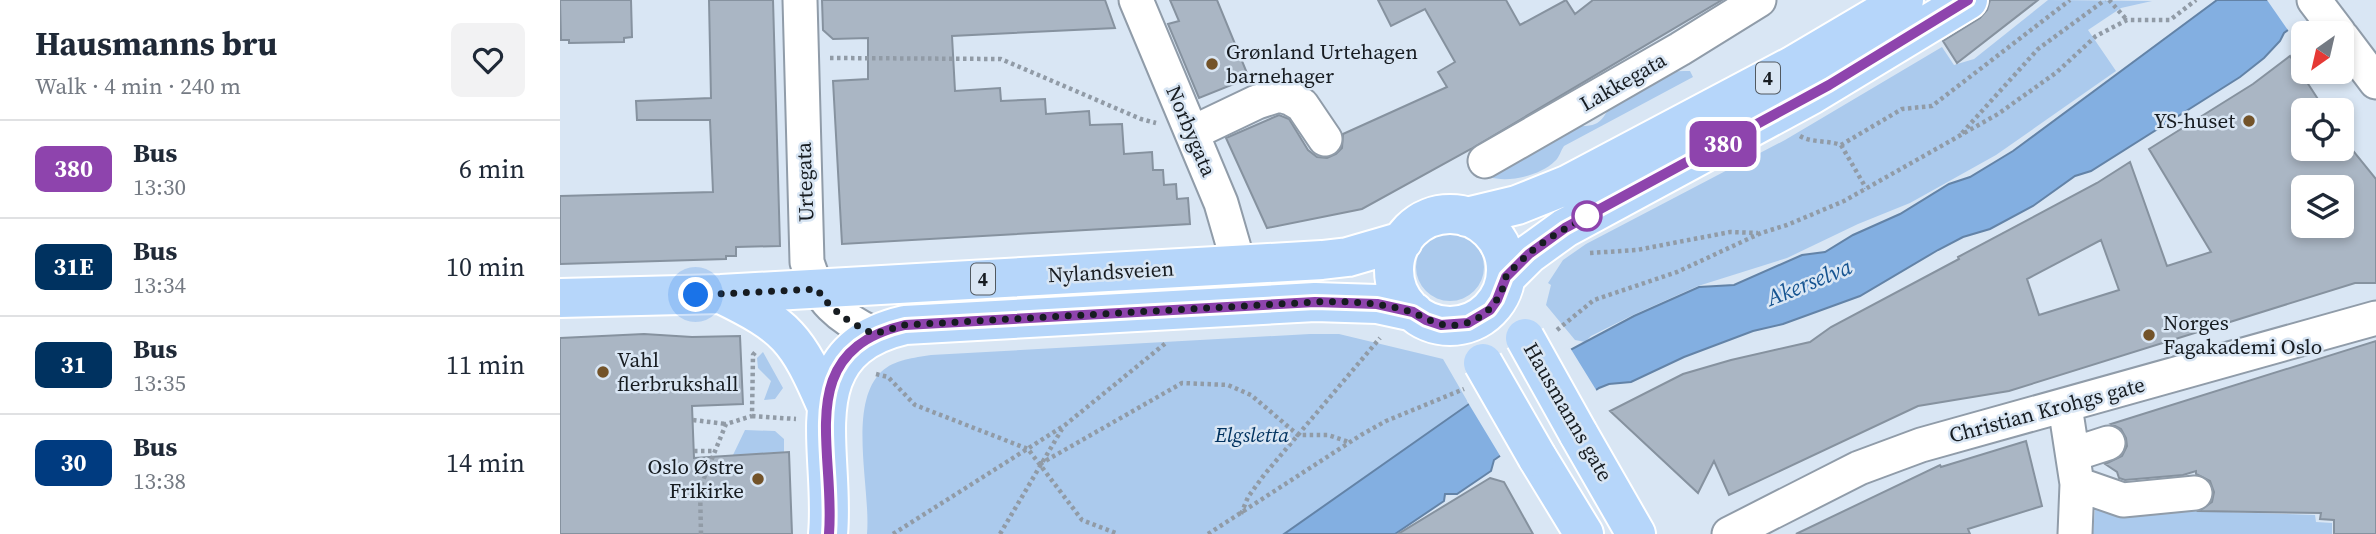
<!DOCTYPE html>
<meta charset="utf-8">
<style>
:root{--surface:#fff;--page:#f2f2f3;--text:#1f2937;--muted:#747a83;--line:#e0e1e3}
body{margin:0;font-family:"Source Serif 4",serif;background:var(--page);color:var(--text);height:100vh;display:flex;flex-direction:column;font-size:26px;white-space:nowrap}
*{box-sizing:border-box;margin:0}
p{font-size:23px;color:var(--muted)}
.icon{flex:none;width:38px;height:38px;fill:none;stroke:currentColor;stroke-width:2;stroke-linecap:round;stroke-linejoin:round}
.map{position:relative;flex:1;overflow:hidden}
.details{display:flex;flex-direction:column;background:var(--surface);width:560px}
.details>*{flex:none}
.badge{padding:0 14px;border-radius:10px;font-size:24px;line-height:46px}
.needle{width:46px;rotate:214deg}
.tools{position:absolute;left:1731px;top:21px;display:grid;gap:14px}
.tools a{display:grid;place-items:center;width:63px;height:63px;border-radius:10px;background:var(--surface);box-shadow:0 4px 10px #0003;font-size:35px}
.you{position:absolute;width:35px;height:35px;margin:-18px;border:5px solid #fff;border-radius:50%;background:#1a73e8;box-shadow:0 0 0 10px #1a73e833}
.map>.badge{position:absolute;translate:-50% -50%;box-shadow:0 0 0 4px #fff}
.round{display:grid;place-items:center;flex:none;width:74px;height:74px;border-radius:10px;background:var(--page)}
.overview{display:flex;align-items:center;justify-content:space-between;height:119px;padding:0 35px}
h1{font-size:33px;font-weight:700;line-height:52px}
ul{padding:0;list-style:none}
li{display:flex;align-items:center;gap:21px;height:98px;padding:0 35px;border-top:2px solid var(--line)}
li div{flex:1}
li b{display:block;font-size:26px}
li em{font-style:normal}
li .badge{min-width:77px;font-weight:700;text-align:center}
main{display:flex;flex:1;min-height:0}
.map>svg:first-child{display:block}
</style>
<main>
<section class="details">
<div class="overview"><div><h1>Hausmanns bru</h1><p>Walk · 4 min · 240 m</p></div><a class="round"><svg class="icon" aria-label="heart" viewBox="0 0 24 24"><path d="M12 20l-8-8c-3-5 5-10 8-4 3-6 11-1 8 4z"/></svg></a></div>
<ul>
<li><span class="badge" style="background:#8e44ad;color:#fff">380</span><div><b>Bus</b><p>13:30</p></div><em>6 min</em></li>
<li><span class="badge" style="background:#003260;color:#fff">31E</span><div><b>Bus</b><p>13:34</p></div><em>10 min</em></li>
<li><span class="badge" style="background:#003260;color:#fff">31</span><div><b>Bus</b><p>13:35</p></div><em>11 min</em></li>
<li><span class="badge" style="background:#003b80;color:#fff">30</span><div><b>Bus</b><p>13:38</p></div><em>14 min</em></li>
</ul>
</section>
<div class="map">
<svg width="1816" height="534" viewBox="0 0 1816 534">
<rect width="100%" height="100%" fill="#d9e6f4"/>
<!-- green -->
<path fill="#abcaed" d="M1488,0L1592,1L1561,8L1528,30L1556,71L1436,155L1350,203L1298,224L1227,258L1138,286L1073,315L1031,336L1025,342L1015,340L986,305L991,285L988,283L1003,260L1026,244L1225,140L1382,47L1394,65L1414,59Z
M1130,71L1133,77L1004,146C1001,150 999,158 995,161C980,176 948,183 929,177V171L1019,126C1045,127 1042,115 1056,99C1065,90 1077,92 1087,89C1096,85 1097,74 1107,72C1114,71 1123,71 1130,71Z
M856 267a34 34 0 1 1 68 0a34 34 0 1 1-68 0Z
M750,334H779L883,359L909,404L724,534H307C311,489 287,406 321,372C335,359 354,358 371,355Z
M203,352L223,388L215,399L204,400L211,381L198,368L197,358Z
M185,430L215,431L224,439V452L173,455Z
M1536,496L1632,501V511L1755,515L1756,522L1772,523V534H1533Z"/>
<!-- water -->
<path fill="#83afe1" stroke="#6383a7" stroke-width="2" d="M1657,0H1768L1724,33L1720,41L1704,58L1680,77L1531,171L1515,176L1473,206L1430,229L1403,237L1378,250L1300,296L1223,324L1193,331L1124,357L1071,382L1049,384L1039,388L934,460L931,471L897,494H885L884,501L835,534H724L909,404L1074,316L1139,287L1174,285L1242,255L1265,252L1293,235L1340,214L1389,184L1410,177L1453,151Z"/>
<!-- pier -->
<path fill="#d9e6f4" d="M1707,0H1771L1730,33Z
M1009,346L1038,393L942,459L907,401Z"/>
<!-- building -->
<path fill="#aab6c4" stroke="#86929f" stroke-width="2" fill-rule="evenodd" d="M0,0H71L72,37L64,38V42L9,43V40H1Z
M149,0H213L220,246L176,247V256H166V259L0,264V196L153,192L150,120H77L76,101L151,98Z
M262,0H545L555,28L392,36L395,91L440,88L441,101L485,99L486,114L529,111L530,125L562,124L564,154L592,152L593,170H603L604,185L616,184L617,199L628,198L630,224L282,244L273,81L308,79V38L273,39L263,30Z
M610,0H657L689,78L639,98L608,24L619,21Z
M818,0H946L960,25L1006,0L1015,14L1033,0H1162L911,149L802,209L707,228L666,138L719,115L729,119L748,150L757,157L767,158L776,154L782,148L783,134L887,87L878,72L895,62L865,9L831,26Z
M1430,0H1478L1397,63L1383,41L1420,18L1427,10Z
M1730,56L1765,110H1743V149H1782V137L1816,179V283H1795L1449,391L1358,406L1169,495L1154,461L1138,493L1050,411L1123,374L1171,360L1250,342L1271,327L1399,259L1398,257L1537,183L1570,162L1607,266L1651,252L1589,149L1693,84ZM1743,187H1782V226H1743ZM1541,240L1559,290L1479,315L1467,279Z
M84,334L132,337L180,336L183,404L132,406L134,458L229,452L232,534H0V338Z
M1816,341V534H1774V520L1760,519L1761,513L1639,511L1652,502L1654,492L1650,481L1636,474V471L1623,475L1565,480L1559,478L1557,472L1545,464L1562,456L1567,446L1566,438L1561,429L1551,424Z
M1466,441L1482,506L1408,529L1410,534H1236L1380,465L1381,467Z
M930,478L944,482L973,534H838Z"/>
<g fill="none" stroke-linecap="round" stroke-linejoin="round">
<defs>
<path id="minor" d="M240,0L247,262C258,300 280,318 314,334
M576,0L661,203L679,265
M1754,0L1779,33
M1782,37L1816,82
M632,133L697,102L719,95L730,98L742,105L765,139
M925,161L1120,49L1199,0
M1505,406L1517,484L1515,534
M1514,454L1548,443
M1517,484L1563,500L1635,493
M1169,534L1299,468L1361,445L1816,318"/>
<path id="major" d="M834 270a56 56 0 1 1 112 0a56 56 0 1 1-112 0Z
M907,217L957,205L1007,185L1232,66L1344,0
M946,277L969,254L1005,228L1251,95L1408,0
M161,294C227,326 237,338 266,405
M0,298L161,294L762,260L788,257L843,241
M1018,433L1076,534
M977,457L1024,534
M268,534C276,450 232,351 345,325L755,302L817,304L854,312"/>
</defs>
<!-- minor casing -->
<use href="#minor" stroke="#909ca9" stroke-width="37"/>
<!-- major casing -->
<use href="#major" stroke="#fff" stroke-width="42"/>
<!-- path -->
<path stroke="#919ba6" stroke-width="4.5" stroke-dasharray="3.5 3.5" stroke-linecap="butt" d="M1549,0L1567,20
M270,58L441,59L581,119L596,123
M1402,133L1478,49L1545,0
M1240,136C1252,143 1267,140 1281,145L1342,109L1372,106L1510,0
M1281,145L1306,188
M1030,253L1077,250L1170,232L1198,233
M997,330L1034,300L1117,272L1201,233L1227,225L1284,201L1438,114L1497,72L1536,36L1567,20H1610L1636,0
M316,374L328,377L355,405L468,449L522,520L558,534
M192,416L236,419
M133,420L166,424
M134,451H155
M480,464L622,383L668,385L691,395L738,435H768L789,442
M681,514L688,497L704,475L820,338
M141,534L140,488L166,424L192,416L193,355L197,350
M333,534L505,425L607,342
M440,534L502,429
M648,534L801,435L826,421L904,389"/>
<!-- minor -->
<use href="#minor" stroke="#fff" stroke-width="33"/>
<!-- major -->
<use href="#major" stroke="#b6d6fa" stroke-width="38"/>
<defs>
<path id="major-bridge" d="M965,338L1018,433
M923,363L977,457"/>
</defs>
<!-- major-bridge casing -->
<use href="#major-bridge" stroke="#fff" stroke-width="42" stroke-linecap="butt"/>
<!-- major-bridge -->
<use href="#major-bridge" stroke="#b6d6fa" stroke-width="38"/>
</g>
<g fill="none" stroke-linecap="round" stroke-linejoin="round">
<defs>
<path id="line" d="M269,534C276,450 231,351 345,325L755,302L817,304L853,312L866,320L881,325L908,323L930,310L937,300L946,277L969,254L1005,228L1269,85L1408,0"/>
</defs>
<!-- line casing -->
<use href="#line" stroke="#fff" stroke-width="16"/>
<!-- line -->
<use href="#line" stroke="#8e44ad" stroke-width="10"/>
<!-- walk -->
<path stroke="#171c21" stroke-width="7" stroke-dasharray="0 12.6" d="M136,295L257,289C271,311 290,323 314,334L345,325L755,302C784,301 813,302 841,309C861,313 875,328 897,325C917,323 934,309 942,290C944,286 944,279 947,275C952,269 960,262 966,256C985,239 1008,227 1030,215L1027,216"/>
</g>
<!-- markers -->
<g fill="#735329" stroke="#d9e6f4" stroke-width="2.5">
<circle cx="652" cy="64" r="7"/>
<circle cx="1689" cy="121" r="7"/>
<circle cx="1589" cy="335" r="7"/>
<circle cx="43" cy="372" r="7"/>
<circle cx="198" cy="479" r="7"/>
</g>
<circle fill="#fff" stroke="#8e44ad" stroke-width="3.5" cx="1027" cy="216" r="14"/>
<g text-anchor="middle" stroke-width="5" stroke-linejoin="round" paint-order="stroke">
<!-- shield labels -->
<g fill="#d9e6f4" stroke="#515960" stroke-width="2">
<rect x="1196" y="62.5" width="24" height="31" rx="5"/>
<rect x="411" y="263.5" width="24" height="31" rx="5"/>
</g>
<g font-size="19" font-weight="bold" fill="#171c21">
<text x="1208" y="85">4</text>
<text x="423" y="286">4</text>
</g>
<!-- poi labels -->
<g font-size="21" fill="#171c21" stroke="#d9e6f4" text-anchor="start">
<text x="666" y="59">Grønland Urtehagen<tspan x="666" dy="24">barnehager</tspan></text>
<text x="1675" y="128" text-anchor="end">YS-huset</text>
<text x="1603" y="330">Norges<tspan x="1603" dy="24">Fagakademi Oslo</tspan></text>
<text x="57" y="367">Vahl<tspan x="57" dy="24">flerbrukshall</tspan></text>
<text x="184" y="474" text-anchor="end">Oslo Østre<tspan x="184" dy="24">Frikirke</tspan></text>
</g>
<!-- street labels -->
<g font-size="21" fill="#171c21" stroke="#d9e6f4">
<text transform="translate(1063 82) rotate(-30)" y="7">Lakkegata</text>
<text transform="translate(631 131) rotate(67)" y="7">Norbygata</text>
<text transform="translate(245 182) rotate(-92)" y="7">Urtegata</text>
<text transform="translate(551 272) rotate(-3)" y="7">Nylandsveien</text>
<text transform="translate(1487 410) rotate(-15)" y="7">Christian Krohgs gate</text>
<text transform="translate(1008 412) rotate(60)" y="7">Hausmanns gate</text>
</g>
<!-- park labels -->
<g font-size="21" font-style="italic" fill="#01325f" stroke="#d9e6f4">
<text x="692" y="442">Elgsletta</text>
</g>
<!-- water labels -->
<g font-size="23" font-style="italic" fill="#165491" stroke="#d9e6f4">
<text transform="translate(1249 282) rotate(-22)" y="8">Akerselva</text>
</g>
</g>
</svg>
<div class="tools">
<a><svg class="needle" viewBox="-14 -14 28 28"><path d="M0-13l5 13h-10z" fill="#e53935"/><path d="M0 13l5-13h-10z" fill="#747a83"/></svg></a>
<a><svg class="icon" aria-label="locate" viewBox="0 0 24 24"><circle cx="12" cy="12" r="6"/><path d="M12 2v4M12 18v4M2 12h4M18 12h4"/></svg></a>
<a><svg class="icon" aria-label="layers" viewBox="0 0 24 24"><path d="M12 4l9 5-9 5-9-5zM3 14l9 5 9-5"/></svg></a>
</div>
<div class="you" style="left:136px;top:295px"></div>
<b class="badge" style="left:1163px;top:144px;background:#8e44ad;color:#fff">380</b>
</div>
</main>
